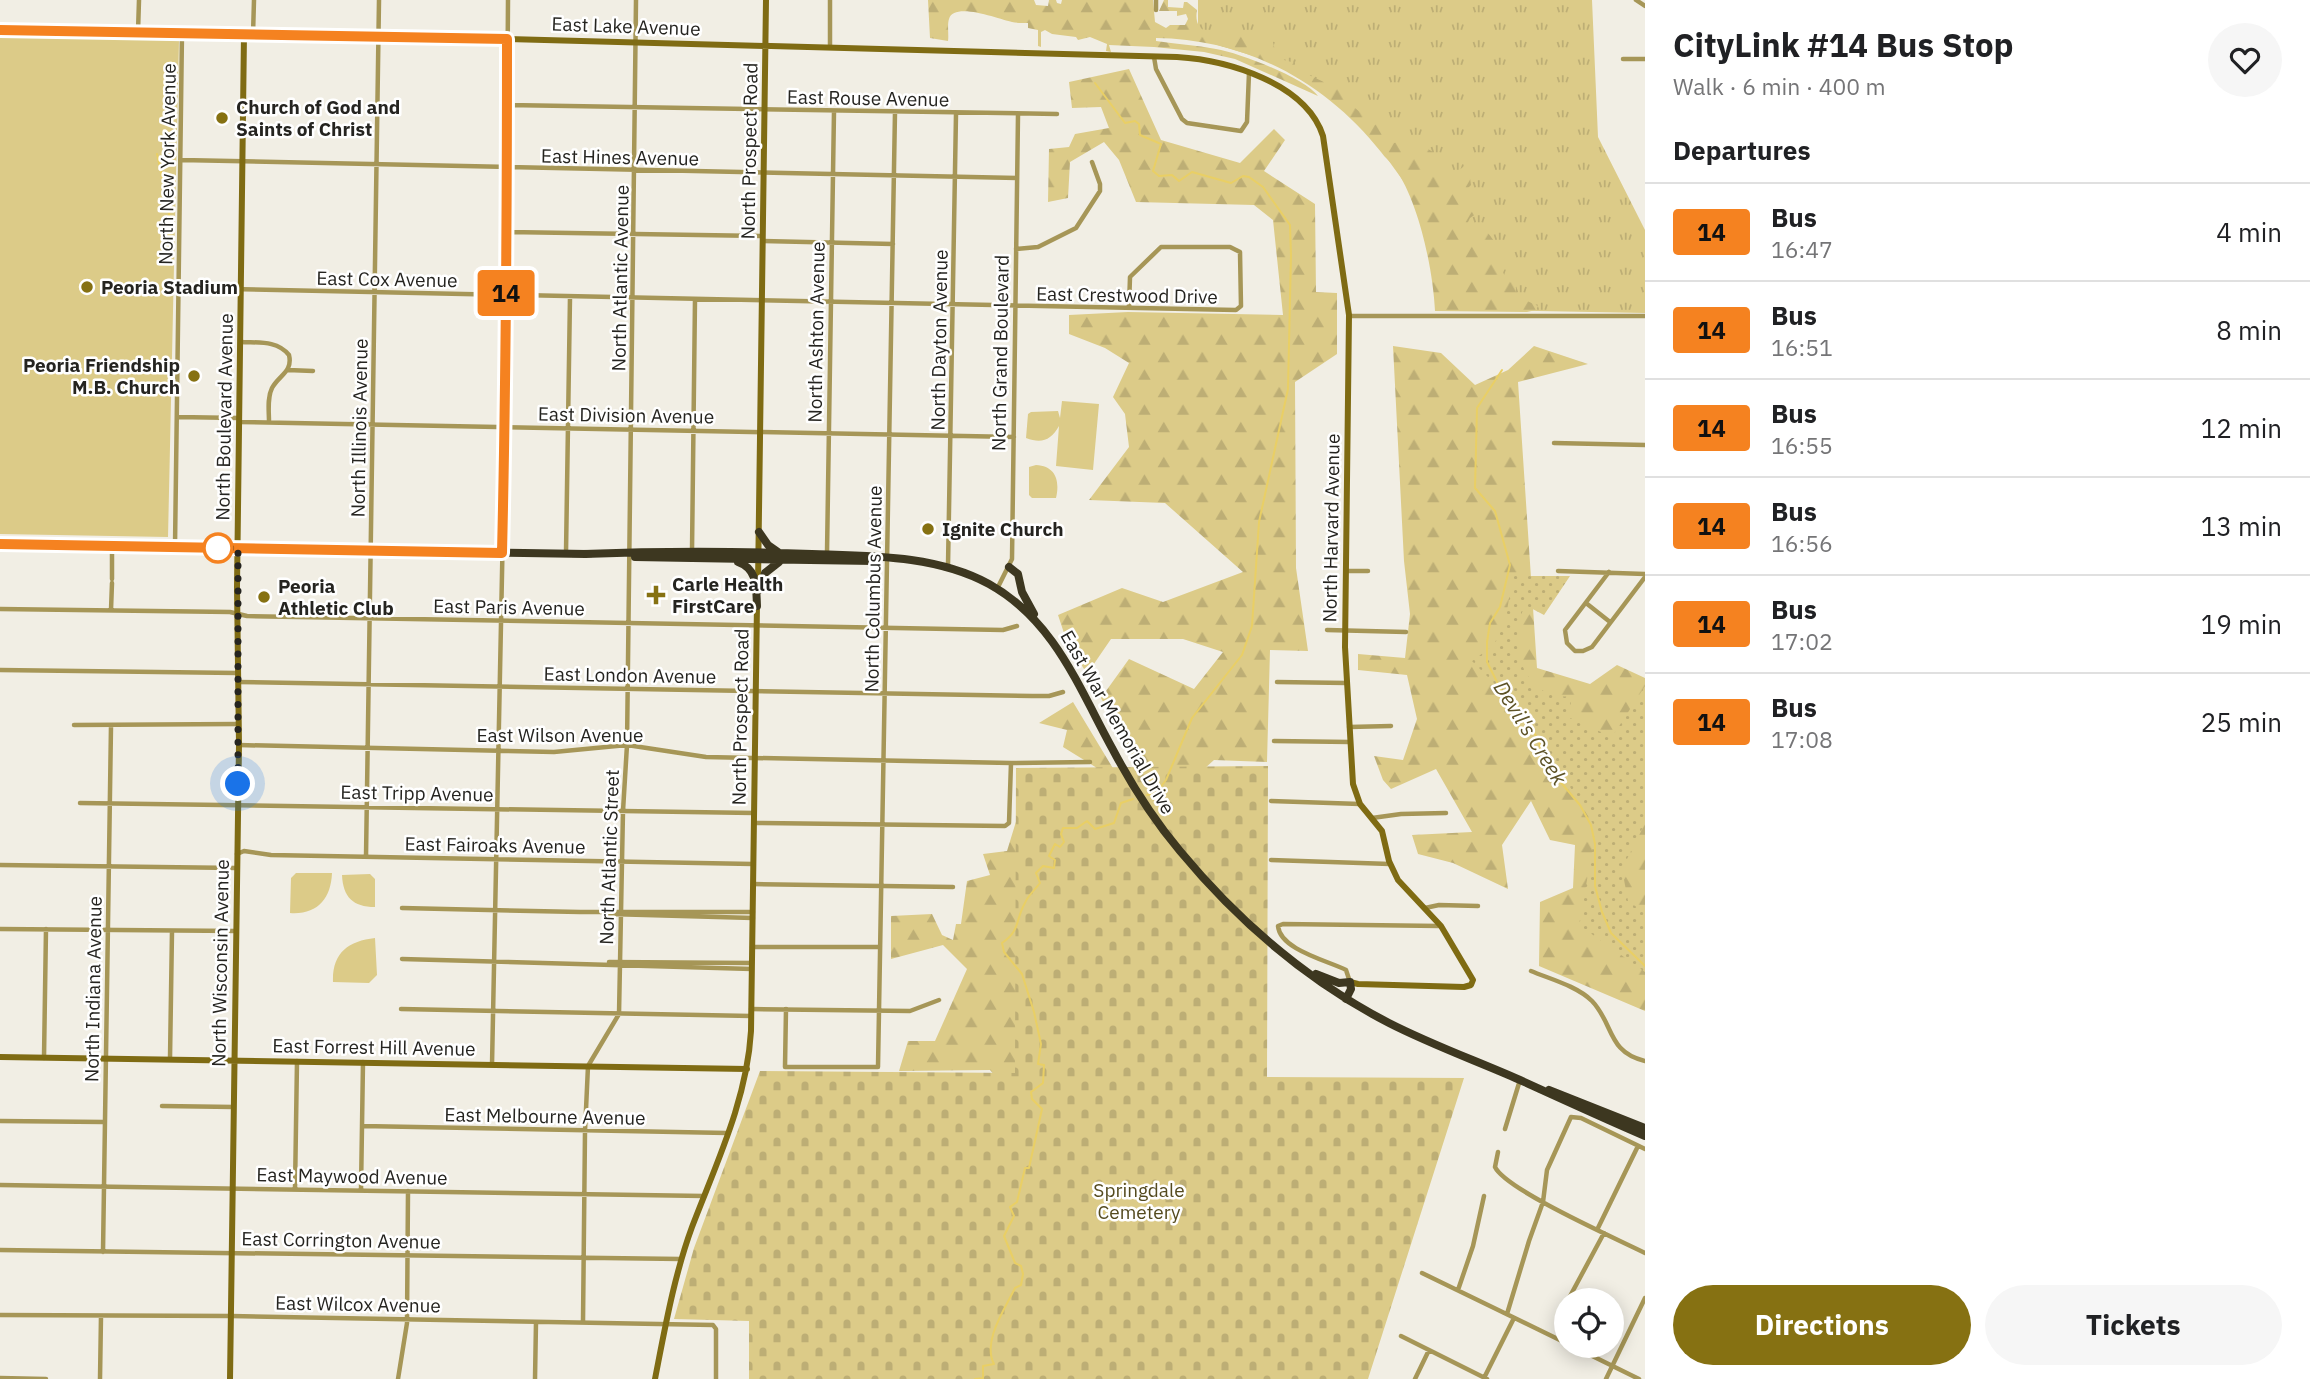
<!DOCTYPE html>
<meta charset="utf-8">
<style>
:root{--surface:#fff;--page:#f6f6f6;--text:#202124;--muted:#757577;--line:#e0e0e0;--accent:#867112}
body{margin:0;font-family:"IBM Plex Sans",sans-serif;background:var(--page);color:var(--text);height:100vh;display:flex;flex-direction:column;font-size:26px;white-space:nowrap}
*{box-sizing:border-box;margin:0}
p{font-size:23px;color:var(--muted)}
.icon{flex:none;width:38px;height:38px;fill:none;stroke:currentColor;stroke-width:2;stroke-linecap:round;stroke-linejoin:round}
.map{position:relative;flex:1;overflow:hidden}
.drawer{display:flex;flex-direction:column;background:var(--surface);width:665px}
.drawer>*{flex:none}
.badge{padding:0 14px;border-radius:5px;font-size:24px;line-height:46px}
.fabs{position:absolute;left:1554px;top:1288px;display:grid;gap:14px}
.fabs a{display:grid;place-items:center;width:70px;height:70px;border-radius:50%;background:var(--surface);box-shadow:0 4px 18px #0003;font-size:35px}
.you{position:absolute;width:35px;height:35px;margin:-18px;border:5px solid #fff;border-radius:50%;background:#1a73e8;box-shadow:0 0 0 10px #1a73e833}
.map>.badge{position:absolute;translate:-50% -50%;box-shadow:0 0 0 4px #fff}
h2{padding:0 28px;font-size:26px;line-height:63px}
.round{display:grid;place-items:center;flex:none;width:74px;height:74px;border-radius:37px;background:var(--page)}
.head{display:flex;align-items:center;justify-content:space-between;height:119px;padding:0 28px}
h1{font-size:33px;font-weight:700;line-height:52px}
.primary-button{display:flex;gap:14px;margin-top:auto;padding:14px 28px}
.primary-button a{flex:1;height:80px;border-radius:42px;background:var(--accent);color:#fff;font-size:28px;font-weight:700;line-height:80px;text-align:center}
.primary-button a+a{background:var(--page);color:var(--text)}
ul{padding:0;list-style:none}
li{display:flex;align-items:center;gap:21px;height:98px;padding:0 28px;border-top:2px solid var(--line)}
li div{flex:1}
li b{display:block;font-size:26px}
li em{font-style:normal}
li .badge{min-width:77px;font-weight:700;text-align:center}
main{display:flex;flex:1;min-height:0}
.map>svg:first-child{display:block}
</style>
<main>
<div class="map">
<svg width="1645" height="1379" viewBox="0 0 1645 1379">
<defs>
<pattern id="grass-tufts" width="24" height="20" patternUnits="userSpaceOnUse" patternTransform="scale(1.75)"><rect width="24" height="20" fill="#dccb88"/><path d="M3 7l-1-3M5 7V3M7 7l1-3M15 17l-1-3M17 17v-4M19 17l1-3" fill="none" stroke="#bdae75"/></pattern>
<pattern id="forest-firs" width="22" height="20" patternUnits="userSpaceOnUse" patternTransform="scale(1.75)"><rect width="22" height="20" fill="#dccb88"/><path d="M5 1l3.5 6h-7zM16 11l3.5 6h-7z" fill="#bdae75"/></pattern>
<pattern id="cemetery-stones" width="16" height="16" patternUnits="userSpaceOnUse" patternTransform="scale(1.75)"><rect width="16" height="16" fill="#dccb88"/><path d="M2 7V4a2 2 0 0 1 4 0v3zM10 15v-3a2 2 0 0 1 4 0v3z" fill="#bdae75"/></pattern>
<pattern id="park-dots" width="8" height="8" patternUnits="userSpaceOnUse" patternTransform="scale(1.75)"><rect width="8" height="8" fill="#dccb88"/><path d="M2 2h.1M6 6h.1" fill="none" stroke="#bdae75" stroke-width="1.8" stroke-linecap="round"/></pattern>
</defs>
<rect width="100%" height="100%" fill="#f1eee4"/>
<!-- grass -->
<path fill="url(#grass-tufts)" d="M1198,0H1592L1598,137L1645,230V313L1437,309L1435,253L1422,207L1355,114L1283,65L1198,39Z"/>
<!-- forest -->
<path fill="url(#forest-firs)" d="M928,0H1034L1036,5L1048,6L1049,0H1056L1057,3L1061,4L1062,0H1153L1155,22L1166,28L1170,25H1185L1188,19L1186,14L1177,16V11H1159L1164,0H1176H1168V7L1183,8L1184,2H1187L1197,10C1190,50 1250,26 1270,31L1275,50L1284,60L1295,63L1294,68L1343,91C1348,108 1366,113 1375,125L1383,116L1400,133L1393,143L1408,141L1413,150L1421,151L1425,147L1439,156L1438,163L1443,166V172L1446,174L1451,183L1454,182L1457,172L1463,167L1469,171L1471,185L1467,189L1465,198L1471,207L1479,208V212L1470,218L1467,224L1469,226C1485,224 1490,236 1499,248H1503L1505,252L1502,257L1509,262L1503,272L1505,277L1513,278L1516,288V302L1525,300L1538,306L1536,310L1527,312L1435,311C1433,269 1419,203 1395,168C1391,162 1385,158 1381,152C1326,82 1246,39 1156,38V41C1176,44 1196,45 1216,49C1240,53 1305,78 1318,96L1235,59L1204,52L1154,47L1109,45L1111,52L1106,51L1107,44L1090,37L1078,40L1076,37L1052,34L1045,30L1041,32V47L1038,46V30L1028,28V23C1023,23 1016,23 1012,22C1001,20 954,1 949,19C947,25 949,35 948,41L930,38Z
M1129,69L1161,140L1240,163L1274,129L1285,140L1264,171L1315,204L1316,292L1337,293V354L1295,382L1296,568L1308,651L1270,650L1267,762L1214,760L1184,787L1172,822L1135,762L1101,698L1129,659L1194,689L1223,652L1183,639H1111L1087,674L1066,639L1058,615L1122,588L1163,602L1243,572L1165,503L1089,500L1129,447L1125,414L1113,397L1129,363L1105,348L1069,334V315L1128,312L1283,315L1273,220L1254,205L1136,202L1119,160L1104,142L1070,162L1068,198L1048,202L1049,149L1069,147L1075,134L1109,128L1101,107L1072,108L1069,82Z
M1393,346L1441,353L1475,385L1508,370L1534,346L1588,364L1518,382L1537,668L1590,684L1617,665L1645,678V1011L1539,966L1540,902L1573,888L1575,845L1550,840L1531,801L1502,845L1508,889L1453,863L1418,854L1412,835L1472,832L1436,769L1391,789L1383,780L1374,756L1403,760L1417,719L1407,675L1358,670V654L1405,658L1410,614L1404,561Z
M1073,702L1117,775L1026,1111L990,1070L899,1071L908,1041H935L967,969L943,945L891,959V916L932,914L942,935L953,940L956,924H961L967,881L990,875L983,854L1007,851L1018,815L1097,768L1063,747L1067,730L1039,723Z"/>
<!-- cemetery -->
<path fill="url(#cemetery-stones)" d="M1268,766L1267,1077L1464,1078L1368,1379H749V1321L674,1319L694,1248L760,1071L1015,1073L1016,768Z"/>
<!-- park -->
<path fill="url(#park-dots)" d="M1513,576H1570L1544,615L1525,605C1511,636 1515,677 1549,694C1555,697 1565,696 1572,697L1568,717L1612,737L1645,686V823L1622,869L1628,901L1645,913V972L1579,925L1596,829L1543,743L1507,696L1472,661L1494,645L1506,616Z"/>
<!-- pitch -->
<path fill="#dccb88" d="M0,36L179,40L168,537L0,534Z
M1062,401L1099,404L1093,470L1056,466L1059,426C1051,440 1042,444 1026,438L1028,414L1031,412L1058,411L1060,418Z
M1036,465C1056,466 1060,481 1056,498H1032L1029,495V467Z
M296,873H332C331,899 317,915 290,913L291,878Z
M370,874L375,879V907C353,907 343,897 342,875Z
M375,938L377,975L369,983L333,982C332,953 348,941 375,938Z"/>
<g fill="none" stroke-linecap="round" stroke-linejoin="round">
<!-- stream -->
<path stroke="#e9cf65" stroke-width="2" d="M1095,83L1125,123L1135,121L1139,124L1140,135L1161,144L1153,171L1159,176L1172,175L1179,181L1192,172L1231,183L1243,176L1249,177L1263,187L1290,225L1291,255L1288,389L1259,522L1252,626L1242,655L1192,718L1166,780L1156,793L1147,795
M157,154L169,209L170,258
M1502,370L1477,408L1475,488L1495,511L1510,565L1500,607L1490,623L1487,642V662L1505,698L1517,706L1535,734L1552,772L1580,805L1591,825L1595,844V886L1602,912L1611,933L1645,966
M975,1379L983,1378V1366L994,1364C982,1341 1005,1309 1015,1288L1021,1285L1023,1274L1021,1266L1015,1263L1004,1236L1014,1216L1010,1207L1017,1202L1025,1168H1029L1042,1109L1032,1099L1031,1092L1043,1083L1044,1065L1038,1064L1041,1044L1034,1012L1022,974L1004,952L1002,943C1021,930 1015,920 1025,903C1028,895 1035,890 1040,883L1036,873L1043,866L1054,868L1055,860L1049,856L1055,844L1060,847L1064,842L1061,834L1063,828H1077L1087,821L1095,829L1114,823L1121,803L1133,799"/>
<!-- street -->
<path stroke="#a69657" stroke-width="4.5" d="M1636,0L1645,6
M1156,10V0
M138,32L139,0
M253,35L254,0
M830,47V0
M1154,57L1156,69L1182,119L1187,123L1241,131L1247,122L1249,73
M1623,59H1645
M507,105L1057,114
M181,160L1017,178
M506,232L762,236
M763,241L893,244
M1016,249L1038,247L1076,228L1100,191V184L1092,162
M179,288L1236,310L1241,306L1240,252L1230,247H1161L1130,277L1129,307
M1349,316H1645
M241,342C258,343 277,340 289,355C293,372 279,375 272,388C267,398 269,411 269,422
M288,370L313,371
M177,417L239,418
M239,422L1014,437
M1554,443L1645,445
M175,546L182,33
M692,551L695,299
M566,553L570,297
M827,553L834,111
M948,566L956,114
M1346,571H1368
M1558,571L1645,574
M1609,572L1565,630L1567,643L1575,651H1583L1592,647L1645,577
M112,579V546
M997,589L1012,559L1018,115
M1586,603L1610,622
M0,609L230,612L247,616L1003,630L1017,626
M111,610L112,583
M1327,630L1406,632
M0,670L237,673
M238,682L1032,696H1049L1063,692
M1277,682L1347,683
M74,725L238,724
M1349,727L1391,726
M1274,741L1350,742
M239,745L554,752L627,745L706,757L1011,763L1090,762
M1271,801L1360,804
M80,803L754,813
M1372,818L1401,814L1446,813
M754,823L1005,826L1009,823L1011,763
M237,854L244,851L271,855L753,864
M366,857L379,0
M1271,860L1390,864
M0,865L237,868
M753,884L953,887
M402,908L580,912H753
M1425,908L1439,905L1478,906
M609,914L753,918
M0,929L236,931
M752,947H880
M402,959L752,969
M609,962L752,963
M1531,971C1550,979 1577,986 1592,1001C1614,1024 1607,1052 1645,1061
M1350,982L1346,970C1329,961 1280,950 1278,926L1283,924L1440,926
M401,1009L751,1016
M751,1009L910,1011L939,1000
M786,1009L785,1067H878L895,112
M44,1058L46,929
M170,1059L172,931
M492,1065L505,427L508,0
M162,1106L234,1107
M0,1121L104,1122
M362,1126L727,1133
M1505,1129L1520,1080
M1498,1152L1495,1167C1506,1190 1617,1239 1645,1253
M0,1185L704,1196
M295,1189L297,1061
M361,1190L363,1062
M1597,1230L1638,1146
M0,1250L681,1259
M103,1252L111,726
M1422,1273L1566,1343
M1458,1290L1473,1246L1484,1196
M1568,1300L1604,1233
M1562,1312L1566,1303
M1507,1314L1529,1241L1543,1202L1547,1170L1571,1117L1581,1118L1645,1149
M0,1315L231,1316L713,1325L716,1329V1379
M583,1322L585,1131L588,1066L619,1014L623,811L627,745L636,0
M1401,1336L1487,1379
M1572,1346L1639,1379
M0,1378L46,1379
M1484,1378L1514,1318
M100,1379L101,1316
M398,1379L407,1323L408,1191
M535,1379L536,1322
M1415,1379L1429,1350
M1606,1379L1645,1298"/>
<!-- secondary -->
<path stroke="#7f6b13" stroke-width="6" d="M0,30L507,39L1177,57C1227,60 1306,83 1323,136L1349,315L1345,647L1353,784L1360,804L1382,831L1389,861L1398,880L1441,926L1473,980L1471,985L1464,987L1358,984L1350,982
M758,583L766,0
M0,1057L747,1069
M230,1379L239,745L237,587L244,34
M655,1379C665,1328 674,1276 692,1227C716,1164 747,1100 751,1031L757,604"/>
<!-- highway -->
<path stroke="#3d3720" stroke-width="8" d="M759,532L768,545L778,552
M0,544L587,554
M584,554C660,551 736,551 812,554C871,556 936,555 989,584C1054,620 1078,686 1112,748C1131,784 1153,819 1180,851C1238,921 1308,981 1389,1023C1432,1045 1477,1061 1520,1080C1562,1099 1603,1118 1645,1136
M635,557L874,561
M738,562C758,569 756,588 757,606
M1009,567L1018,574L1022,592L1034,614
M759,590L765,573L779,562
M1316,974L1339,983L1350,982L1351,989L1346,999
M1549,1090L1645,1128"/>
</g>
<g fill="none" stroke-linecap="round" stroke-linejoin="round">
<defs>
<path id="line" d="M0,30L507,39C507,210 506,382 502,553L0,544"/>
</defs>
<!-- line casing -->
<use href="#line" stroke="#fff" stroke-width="16"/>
<!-- line -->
<use href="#line" stroke="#f58220" stroke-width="10"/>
<!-- walk -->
<path stroke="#252420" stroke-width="7" stroke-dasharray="0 12.6" d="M218,548H238V784"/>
</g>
<!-- markers -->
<g fill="#867112" stroke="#fff" stroke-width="2.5">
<circle cx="222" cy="118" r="7"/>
<circle cx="87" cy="287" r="7"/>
<circle cx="194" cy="376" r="7"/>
<circle cx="928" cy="529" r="7"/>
<path d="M652.5 584.5h7v7h7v7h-7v7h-7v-7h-7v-7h7z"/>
<circle cx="264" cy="597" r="7"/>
</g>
<circle fill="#fff" stroke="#f58220" stroke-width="3.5" cx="218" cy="548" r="14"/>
<g text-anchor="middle" stroke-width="5" stroke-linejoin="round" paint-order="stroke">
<!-- street labels -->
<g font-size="19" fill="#252420" stroke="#fff">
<text transform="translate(626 26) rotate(2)" y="7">East Lake Avenue</text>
<text transform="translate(868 98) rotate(1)" y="7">East Rouse Avenue</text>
<text transform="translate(749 151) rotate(-89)" y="7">North Prospect Road</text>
<text transform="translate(620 157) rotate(1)" y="7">East Hines Avenue</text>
<text transform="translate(167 164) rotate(-89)" y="7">North New York Avenue</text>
<text transform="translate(620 278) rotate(-89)" y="7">North Atlantic Avenue</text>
<text transform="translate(387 279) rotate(1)" y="7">East Cox Avenue</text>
<text transform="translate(1127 295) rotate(1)" y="7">East Crestwood Drive</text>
<text transform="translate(816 332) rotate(-89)" y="7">North Ashton Avenue</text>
<text transform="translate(939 340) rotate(-89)" y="7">North Dayton Avenue</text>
<text transform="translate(1000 353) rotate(-89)" y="7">North Grand Boulevard</text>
<text transform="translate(626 415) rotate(1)" y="7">East Division Avenue</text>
<text transform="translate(224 417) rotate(-89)" y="7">North Boulevard Avenue</text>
<text transform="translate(359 428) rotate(-89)" y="7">North Illinois Avenue</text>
<text transform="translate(1331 528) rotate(-89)" y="7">North Harvard Avenue</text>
<text transform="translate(873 589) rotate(-89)" y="7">North Columbus Avenue</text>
<text transform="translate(509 607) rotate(1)" y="7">East Paris Avenue</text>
<text transform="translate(630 675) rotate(1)" y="7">East London Avenue</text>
<text transform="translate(740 717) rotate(-89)" y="7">North Prospect Road</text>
<text transform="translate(1118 722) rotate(60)" y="7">East War Memorial Drive</text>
<text x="560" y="742">East Wilson Avenue</text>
<text transform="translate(417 793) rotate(1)" y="7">East Tripp Avenue</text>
<text transform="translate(495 845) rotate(1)" y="7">East Fairoaks Avenue</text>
<text transform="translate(609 857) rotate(-88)" y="7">North Atlantic Street</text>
<text transform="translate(220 963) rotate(-89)" y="7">North Wisconsin Avenue</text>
<text transform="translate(93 989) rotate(-89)" y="7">North Indiana Avenue</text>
<text transform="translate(374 1047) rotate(1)" y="7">East Forrest Hill Avenue</text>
<text transform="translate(545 1116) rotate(1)" y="7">East Melbourne Avenue</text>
<text transform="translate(352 1176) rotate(1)" y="7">East Maywood Avenue</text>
<text transform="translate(341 1240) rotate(1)" y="7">East Corrington Avenue</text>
<text transform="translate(358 1304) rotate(1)" y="7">East Wilcox Avenue</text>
</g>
<!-- poi labels -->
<g font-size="19" font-weight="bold" fill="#252420" stroke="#fff" text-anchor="start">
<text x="236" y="114">Church of God and<tspan x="236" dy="22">Saints of Christ</tspan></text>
<text x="101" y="294">Peoria Stadium</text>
<text x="180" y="372" text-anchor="end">Peoria Friendship<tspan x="180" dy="22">M.B. Church</tspan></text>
<text x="942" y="536">Ignite Church</text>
<text x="672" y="591">Carle Health<tspan x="672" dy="22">FirstCare</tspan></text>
<text x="278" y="593">Peoria<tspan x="278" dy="22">Athletic Club</tspan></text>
</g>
<!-- park labels -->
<g font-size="19" fill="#544a1e" stroke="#fff">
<text x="1139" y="1197">Springdale<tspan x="1139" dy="22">Cemetery</tspan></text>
</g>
<!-- water labels -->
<g font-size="21" font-style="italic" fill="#5d5226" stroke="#fff">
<text transform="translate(1530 733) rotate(58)" y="7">Devil's Creek</text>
</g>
</g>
</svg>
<div class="fabs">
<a><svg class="icon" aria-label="locate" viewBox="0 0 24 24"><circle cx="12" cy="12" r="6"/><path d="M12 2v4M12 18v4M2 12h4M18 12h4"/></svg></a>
</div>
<div class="you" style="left:238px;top:784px"></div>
<b class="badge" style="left:506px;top:293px;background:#f58220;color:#111">14</b>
</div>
<section class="drawer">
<div class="head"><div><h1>CityLink #14 Bus Stop</h1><p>Walk · 6 min · 400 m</p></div><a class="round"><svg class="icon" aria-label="heart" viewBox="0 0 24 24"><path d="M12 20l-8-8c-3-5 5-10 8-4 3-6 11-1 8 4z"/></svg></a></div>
<h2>Departures</h2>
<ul>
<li><span class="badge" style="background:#f58220;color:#111">14</span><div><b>Bus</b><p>16:47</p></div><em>4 min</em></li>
<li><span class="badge" style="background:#f58220;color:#111">14</span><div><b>Bus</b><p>16:51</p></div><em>8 min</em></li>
<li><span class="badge" style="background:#f58220;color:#111">14</span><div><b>Bus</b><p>16:55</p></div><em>12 min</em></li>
<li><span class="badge" style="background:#f58220;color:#111">14</span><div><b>Bus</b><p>16:56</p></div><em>13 min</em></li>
<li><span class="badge" style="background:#f58220;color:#111">14</span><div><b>Bus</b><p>17:02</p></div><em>19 min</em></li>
<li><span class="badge" style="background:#f58220;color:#111">14</span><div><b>Bus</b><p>17:08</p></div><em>25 min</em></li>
</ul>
<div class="primary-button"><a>Directions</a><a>Tickets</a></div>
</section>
</main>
